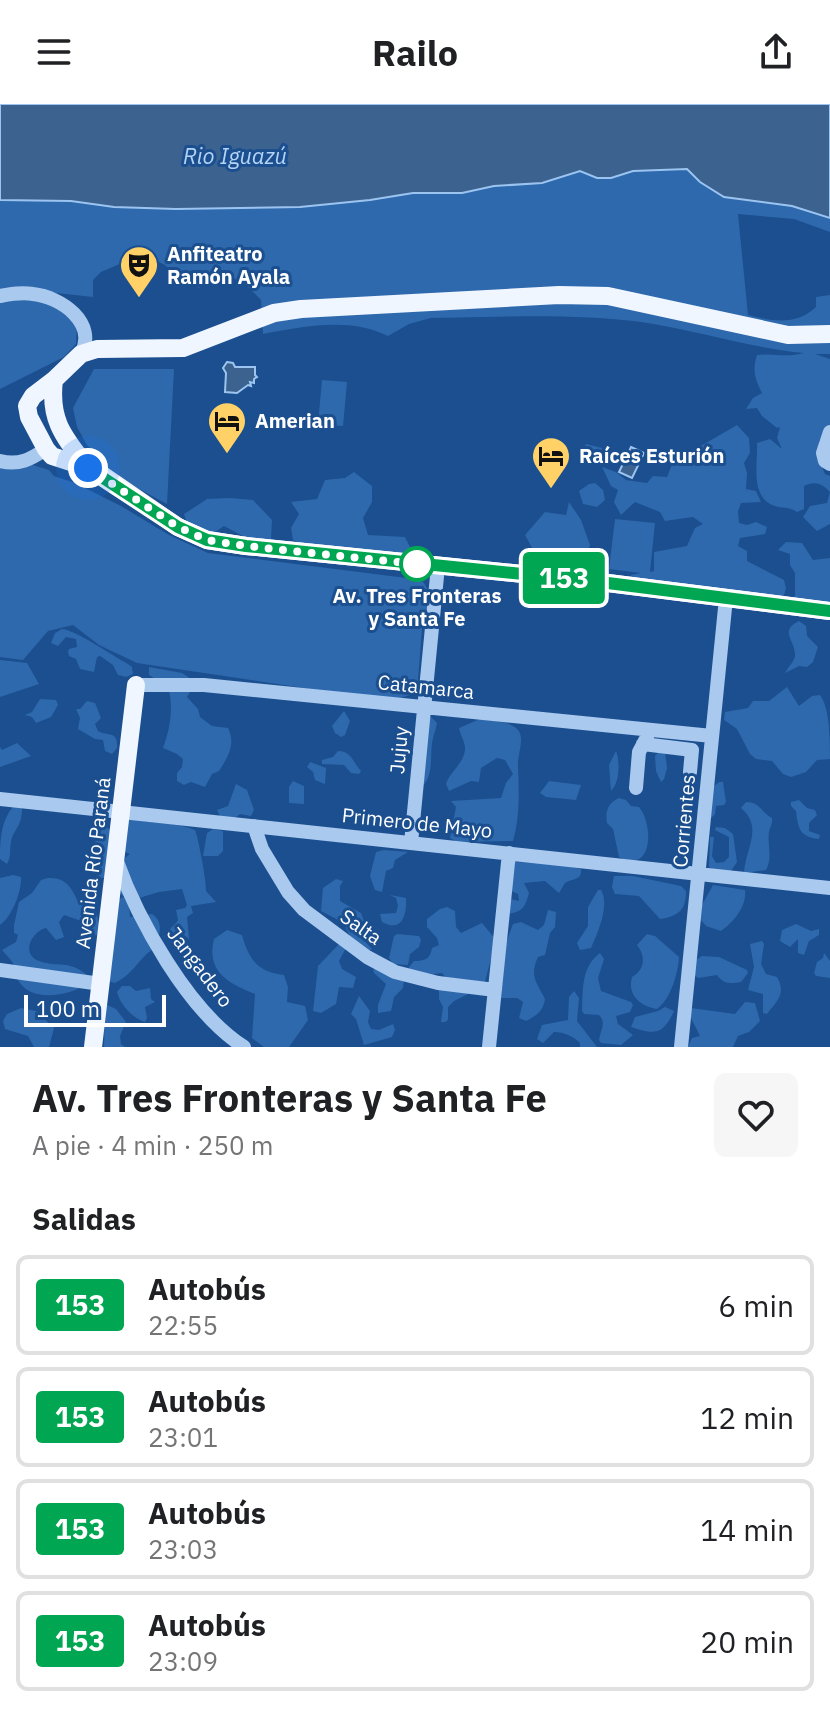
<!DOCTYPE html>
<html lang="es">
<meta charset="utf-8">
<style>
:root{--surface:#fff;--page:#f6f6f6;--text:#202124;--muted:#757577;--line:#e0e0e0}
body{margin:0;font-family:"IBM Plex Sans",sans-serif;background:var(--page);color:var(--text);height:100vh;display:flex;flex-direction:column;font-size:30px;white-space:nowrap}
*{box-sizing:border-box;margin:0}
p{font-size:26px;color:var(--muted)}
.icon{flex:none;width:44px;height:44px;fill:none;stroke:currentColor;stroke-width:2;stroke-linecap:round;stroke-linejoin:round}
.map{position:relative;height:943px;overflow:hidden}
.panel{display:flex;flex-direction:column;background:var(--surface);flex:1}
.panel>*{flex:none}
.badge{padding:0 16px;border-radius:6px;font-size:28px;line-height:52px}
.scale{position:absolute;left:24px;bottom:20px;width:142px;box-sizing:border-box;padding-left:8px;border:4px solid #fff;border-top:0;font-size:22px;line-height:28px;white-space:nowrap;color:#fff;-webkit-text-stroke:6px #1b4f8f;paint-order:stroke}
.you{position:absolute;width:40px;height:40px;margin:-20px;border:6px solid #fff;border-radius:50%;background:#1a73e8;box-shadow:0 0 0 12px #1a73e833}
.map>.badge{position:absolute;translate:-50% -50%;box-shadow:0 0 0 4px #fff}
h2{padding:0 32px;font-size:30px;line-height:72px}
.round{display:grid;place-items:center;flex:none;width:84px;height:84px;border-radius:12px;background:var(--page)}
.summary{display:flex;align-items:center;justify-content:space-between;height:136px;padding:0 32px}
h1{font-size:38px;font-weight:700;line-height:60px}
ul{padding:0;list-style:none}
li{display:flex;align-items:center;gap:24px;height:100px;margin:0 16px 12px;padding:0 16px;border:4px solid var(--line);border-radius:12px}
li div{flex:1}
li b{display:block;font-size:30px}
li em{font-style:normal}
li .badge{min-width:88px;font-weight:700;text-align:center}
header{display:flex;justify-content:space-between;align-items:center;height:104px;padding:0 32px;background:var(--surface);font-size:36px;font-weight:700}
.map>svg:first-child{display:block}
</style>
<header><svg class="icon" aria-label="menu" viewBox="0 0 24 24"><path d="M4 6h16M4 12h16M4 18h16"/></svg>Railo<svg class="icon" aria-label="share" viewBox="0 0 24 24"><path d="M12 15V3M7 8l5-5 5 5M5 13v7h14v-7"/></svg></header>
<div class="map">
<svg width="830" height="943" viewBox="0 0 830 943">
<rect width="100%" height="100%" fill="#1b4f8f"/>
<!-- green -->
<path fill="#2e69ad" d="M665,64L687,65L700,78L724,93L792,102L830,114V128L794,115L738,110L748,211C773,217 796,222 816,203V193L830,191V250H815L830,255V324L819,337V356L825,370L830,372V420L817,427L803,413L810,402L827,399L830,388C822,379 814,377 804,382V405L797,408C788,402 781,405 772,401C750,391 758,359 757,339L770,335L782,345L777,334L780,323L777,324L762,312L757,304L746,305L753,294L762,289C755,275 752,266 757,251C776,249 785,254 804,249C749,244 696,226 641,218C572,209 500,213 431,214L409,220L388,232C350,213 304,222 263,230L261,196C235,169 232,169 198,184L196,166L174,170L165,161L143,150L101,168L93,176V193L29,186H0V96L71,97L114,103L198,105L300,103L370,96L413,89H462L494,82L542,79L580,67C607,79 605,72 631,67C642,65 653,65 665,64Z
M23,194L52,201L77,219L76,240L64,253L0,285V195Z
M94,265H174L167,400L115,372L87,341L77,323L73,304Z
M322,276L347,278L343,322L318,320Z
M737,321L749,334L750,349L744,359L747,369L746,385L756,387L761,398L741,399L738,407L739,419L747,421L756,418L767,423L765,430L740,434L738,442L747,447V457L784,476L786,484L783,495L631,477V471L641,469L609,465L615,415L655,419L650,468L654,467V448L687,442L695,424L703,420L693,413L665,417L660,408L635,398L621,411L614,398L618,386L611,382L602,363L616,368L626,376L647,379L653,372L667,373L673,358Z
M586,340L602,344L601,358L587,362L580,354Z
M0,351L49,366L54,372L75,379L121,402L169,431L208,449L422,476L430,489L422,525L417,589L390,597L137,559L99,541L73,521L48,527L23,556L0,553Z
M354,368L372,382V398L363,414L368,431L405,433L412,447L398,450L314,447L293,436L291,424L299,410L291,398L317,395L325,376L345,374Z
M595,379L603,386L605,396L597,403L583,400L579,387L589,380Z
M230,394L253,396L272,416L271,435L252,437L224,422L208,433L188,422L184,410L207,395Z
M569,398L581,416L590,441L580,468L577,458L545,464L525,462L536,451L525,431L545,408L566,411Z
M786,438L802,439L813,456L830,454V498L815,501L791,496L795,492V469L790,461V450L778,446Z
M799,517L806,522L807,532L818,543L813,558L807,563L799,562L785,569C788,563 794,558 795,552C796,537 778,527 799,517Z
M62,525C76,526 113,552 128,560L132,563L133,570L126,573L118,571L113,561L100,552L97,553L94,568L80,565L76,555L69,552L68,548L69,545L77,543L76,535L66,533L58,542L51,539L55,529Z
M0,556L27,559L39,580L0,593Z
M149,563L182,569L196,578L187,593L198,605L200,613L212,622L228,624C236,640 228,653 219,667L212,670L205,683L191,678L184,681L177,677V669L182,663L183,655L177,650L163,644C170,625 174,603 168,583L149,571Z
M787,583L799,602L812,592L820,591C830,604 830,636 830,655L817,656L806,668L791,673L783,670L772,657L756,655L750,650L737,625L724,616L725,608L748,604L753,597H769Z
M40,595L56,596L58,601L51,613L36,619L32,613L25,611L32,608Z
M87,597L95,599L101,614L95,620L98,627C109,633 118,626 117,644L112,650L105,647L103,636L95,635L78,625L80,614L76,605H80Z
M344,607L350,617L345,631L341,633L335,629L332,622Z
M431,613L437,619C436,626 433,632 432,639C430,655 434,675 419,685L423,617Z
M480,615C491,617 509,617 517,625C526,633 517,651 518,662C519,686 520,713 513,737L457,738L450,734L456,703L451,697L501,694L506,679L513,670L505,656L497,654L481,664L479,678L471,677L449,687L446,680C450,667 465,659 465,644C465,637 460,631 459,624Z
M17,639L31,652L0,663V643L2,646Z
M338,647C352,647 353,659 361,667L359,670L351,669L344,661L322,660V656L333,653Z
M616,647C620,658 620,678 611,687L609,661Z
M660,647H665L667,664L664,675L661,678L656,667L655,652Z
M310,658L326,664L325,680L315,676L313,668L307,663Z
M695,671C697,679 690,694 683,699L679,698L684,675Z
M293,677L304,682V700L289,699V683Z
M549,677L581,681L576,696L546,693L540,689Z
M719,678H723L726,698L724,701L716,702L715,710L710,715L713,683Z
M236,680L247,686L254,706L251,712L240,710L231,717L220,712L217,706L228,702Z
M619,694L626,696L631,702L639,703C654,721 653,771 619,753L613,725L607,719C605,707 608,699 619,694Z
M799,696L807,704L815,706L817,711L809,719V727L820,731L819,735C800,733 798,725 796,707L791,702V698Z
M746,698C760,698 761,708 772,714C773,719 770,723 769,728C767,741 773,753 766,766L744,769C745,746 764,723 741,704Z
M15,701L22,704C22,724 13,725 11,738C9,747 12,751 7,760L0,755C0,737 1,714 15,701Z
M132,715C153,720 176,718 195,726C198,732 207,780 206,787L216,798L191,802L193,809L187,813L189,835L177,825L173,831L164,833C168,825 174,823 178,816L176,806L185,804L187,801L182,785L159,788L129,797L130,813L152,810C165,819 159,831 155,844C140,852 135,869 115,879L108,877L119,796L122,793L125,794L117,786L125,754L130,750L123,747L125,718Z
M103,722L114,727L105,774H102L98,772C101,753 87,740 103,722Z
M716,723L725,724L733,730L737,758L731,767H715L709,763L710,733H714L712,752L716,759L724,758L729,753V733L715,726Z
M213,725L223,727V747L218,752H203L207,729Z
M384,746L408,748L395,756L393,764L386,767L382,788L375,786L370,772L376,748Z
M515,758L560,760L581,765C582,777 573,774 565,779L559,789L545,777L524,779L529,789C525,803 523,808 507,810L511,795L519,797L518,790L511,787L512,761Z
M13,771L21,773C22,787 12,813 0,821V774Z
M614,772H633L681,782L686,787C686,806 679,812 660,815L639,792L615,790L612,783Z
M48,774C68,773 72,786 80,801L95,803L100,825L96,832L87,819L64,811L59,818L64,833L56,836L46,824C32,827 20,850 39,857C59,864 69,855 88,872L87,880C69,892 29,900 17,874C15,870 16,865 14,861C12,856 6,851 2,846L16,838L18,831L14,829V821L19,798L32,789L41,776Z
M336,775L343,777L340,782V797L361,809L364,817L360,832L372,845L365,849L354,838L342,818L321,807L323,784Z
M713,781L745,786C747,802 734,818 721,827L706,822L701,816L702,801Z
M598,786H601C610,801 598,828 591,844L580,846L577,839L588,822V803Z
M390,791L406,794C407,811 402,829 382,818L380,810L396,809L398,802L396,794Z
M447,803L455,807L456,823L461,829L482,819L496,836L484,881L447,875L442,869L434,870L430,877L411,870L409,863L414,857C425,857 430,855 432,844L439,841L437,834L427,823V815L440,805Z
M548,806L556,808L555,823L550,829L545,851L538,853C529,872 537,879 545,895C543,908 537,911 526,917L519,914L523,898L517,894H501L505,842L513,820L521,818L538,826L544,821Z
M796,820L811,827L819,825V831L809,837L804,851L798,849V835L790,843L780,837L782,826Z
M227,826L242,831C249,856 258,868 284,871L288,883L287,898L305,902L308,916L289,943H264L252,934L255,890C228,879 206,868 214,835Z
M397,830L419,832L421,836L419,843L410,850L408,861L393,860L389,854L394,832Z
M647,830L655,832L679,853C678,869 671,895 657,905C640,902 627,891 632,873C645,866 646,852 637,841Z
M762,837L764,840L761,860L766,870L777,873C787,890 776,898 767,910L763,909V890L748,886L754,863L750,840Z
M339,840L346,844L339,857L342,865L356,873L353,884L339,883L336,900L321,909L313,907L318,862Z
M600,849L604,855L598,874L601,887L631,898L633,901L630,908L616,912L618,920L633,931L621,941L601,939L599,936C600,927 607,919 599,911L584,910L582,907C583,886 581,863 600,849Z
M824,849L830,857V874L816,872L814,869L817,858L823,854Z
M702,852L719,853L747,866L748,869L741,878C731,880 723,880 717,871L698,874L694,871L696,856Z
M377,864L404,876L403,884L394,893L391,907L378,909V901L386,880L374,869L373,866Z
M122,882H130L136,887L150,884L151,895L155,898L145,903L147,914L145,918C132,914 120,900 117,888Z
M439,884L466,887L468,890L454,897L448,903V916L445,918H441L443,903L439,895Z
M574,887L579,894L577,917L597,943H580V939C573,932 564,928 554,928L543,939L537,935L542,921L568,916L569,893Z
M359,892L370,907L368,918L371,925L379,926L393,920L395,926L392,933L364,941L356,915L351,910Z
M745,898L755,899L760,917L749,928L738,932L733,943H688L692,934L700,932L690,912L691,904L735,910Z
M105,900L116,905L126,918L120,932L121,940L125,943H104Z
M665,903L674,907C663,931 655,931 631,923L635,913L658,907Z
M21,904L36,907L54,924L49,943H34L28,932L5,925L3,917L7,910Z"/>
<!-- water -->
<path fill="#3c6290" stroke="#9cc4f0" stroke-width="2" d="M0,0H830V114L792,102L724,93L700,78L687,65L633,67L611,74H597L580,67L542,79L494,82L462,89H413L370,96L300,103L176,105L114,103L71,97L0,96Z
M227,258L233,259L235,263H255V271L257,273L254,275V279L250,278L251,282L248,281L237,289L225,288L226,269L223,264Z
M631,343L644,349L632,374L619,368Z"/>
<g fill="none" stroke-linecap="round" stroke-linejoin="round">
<!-- minor -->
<path stroke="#a9c9ee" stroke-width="14" d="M0,192C11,190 21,188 33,190C61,193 98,219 81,250
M830,328L823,349L825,357L830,360
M0,357C19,362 31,355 46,345
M136,581H204L712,632
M643,640L692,646L690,668
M636,684L639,648L647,633
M0,695L830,784
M254,722L262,745L288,788L304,806L367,853L395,868L438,879L495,886
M411,739L438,462
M116,755C138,816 188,907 244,943
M0,866L101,880
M489,943L509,749
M681,943L726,494"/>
<!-- major -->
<path stroke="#f0f6ff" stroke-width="18" d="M830,230L788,231L608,192L559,191L301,205L274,209L183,244L97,245L81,250L54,276L33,292L27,302L29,313L46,345L52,352L95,366L178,423L207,436L246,442L592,477L830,507
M54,276C49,317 64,333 88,364
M93,943L136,581"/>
</g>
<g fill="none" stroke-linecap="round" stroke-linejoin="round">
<defs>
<path id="line" d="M88,364L178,423L207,436L246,442L592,477L830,507"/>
</defs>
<!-- line casing -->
<use href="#line" stroke="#fff" stroke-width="18"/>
<!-- line -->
<use href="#line" stroke="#00a651" stroke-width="12"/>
<!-- walk -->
<path stroke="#fff" stroke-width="8" stroke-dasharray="0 14.4" d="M88,364L178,423L207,436L246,442L417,460"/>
</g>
<!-- icons -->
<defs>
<symbol id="theatre-pin" viewBox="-11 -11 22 30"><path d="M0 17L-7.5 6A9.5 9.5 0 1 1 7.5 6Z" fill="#ffd166" stroke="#1b4f8f"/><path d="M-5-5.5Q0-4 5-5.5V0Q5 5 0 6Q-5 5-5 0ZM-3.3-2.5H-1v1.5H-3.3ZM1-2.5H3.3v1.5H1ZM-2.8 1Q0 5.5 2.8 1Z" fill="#111"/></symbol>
<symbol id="hotel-pin" viewBox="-11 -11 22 30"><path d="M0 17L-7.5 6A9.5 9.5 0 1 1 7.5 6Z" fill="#ffd166" stroke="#1b4f8f"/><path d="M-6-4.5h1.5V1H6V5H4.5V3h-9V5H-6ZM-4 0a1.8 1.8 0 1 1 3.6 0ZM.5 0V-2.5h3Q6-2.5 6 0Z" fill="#111"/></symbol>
</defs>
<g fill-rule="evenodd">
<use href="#theatre-pin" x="117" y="139" width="44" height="60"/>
<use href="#hotel-pin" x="205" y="295" width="44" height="60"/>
<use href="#hotel-pin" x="529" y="330" width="44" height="60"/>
</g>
<!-- markers -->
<circle fill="#fff" stroke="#00a651" stroke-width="4" cx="417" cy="460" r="16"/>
<g text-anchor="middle" stroke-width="6" stroke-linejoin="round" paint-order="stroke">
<!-- poi labels -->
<g font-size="20" font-weight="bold" fill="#fff" stroke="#1b4f8f" text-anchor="start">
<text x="167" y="157">Anfiteatro<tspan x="167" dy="23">Ramón Ayala</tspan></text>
<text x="255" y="324">Amerian</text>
<text x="579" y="359">Raíces Esturión</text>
</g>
<!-- stop labels -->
<g font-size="20" font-weight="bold" fill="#fff" stroke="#1b4f8f">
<text x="417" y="499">Av. Tres Fronteras<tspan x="417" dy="23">y Santa Fe</tspan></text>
</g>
<!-- street labels -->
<g font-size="20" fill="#fff" stroke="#1b4f8f">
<text transform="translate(426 583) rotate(6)" y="7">Catamarca</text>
<text transform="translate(399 646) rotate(-85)" y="7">Jujuy</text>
<text transform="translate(684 717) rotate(-85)" y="7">Corrientes</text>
<text transform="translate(417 719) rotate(6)" y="7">Primero de Mayo</text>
<text transform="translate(93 759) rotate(-83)" y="7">Avenida Río Paraná</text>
<text transform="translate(361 823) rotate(35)" y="7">Salta</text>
<text transform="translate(200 863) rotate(53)" y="7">Jangadero</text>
</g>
<!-- water labels -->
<g font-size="22" font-style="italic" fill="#b5d3f5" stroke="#1b4f8f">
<text x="235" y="60">Rio Iguazú</text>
</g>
</g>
</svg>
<div class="scale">100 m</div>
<div class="you" style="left:88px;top:364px"></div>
<b class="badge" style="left:564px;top:474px;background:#00a651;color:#fff">153</b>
</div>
<section class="panel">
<div class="summary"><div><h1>Av. Tres Fronteras y Santa Fe</h1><p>A pie · 4 min · 250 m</p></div><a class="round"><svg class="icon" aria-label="heart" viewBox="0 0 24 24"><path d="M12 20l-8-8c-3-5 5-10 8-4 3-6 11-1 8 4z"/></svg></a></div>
<h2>Salidas</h2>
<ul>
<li><span class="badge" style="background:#00a651;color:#fff">153</span><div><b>Autobús</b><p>22:55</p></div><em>6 min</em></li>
<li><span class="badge" style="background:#00a651;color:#fff">153</span><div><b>Autobús</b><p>23:01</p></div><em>12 min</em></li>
<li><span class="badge" style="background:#00a651;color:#fff">153</span><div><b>Autobús</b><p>23:03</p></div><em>14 min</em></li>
<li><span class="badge" style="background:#00a651;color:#fff">153</span><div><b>Autobús</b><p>23:09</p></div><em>20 min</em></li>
</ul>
</section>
